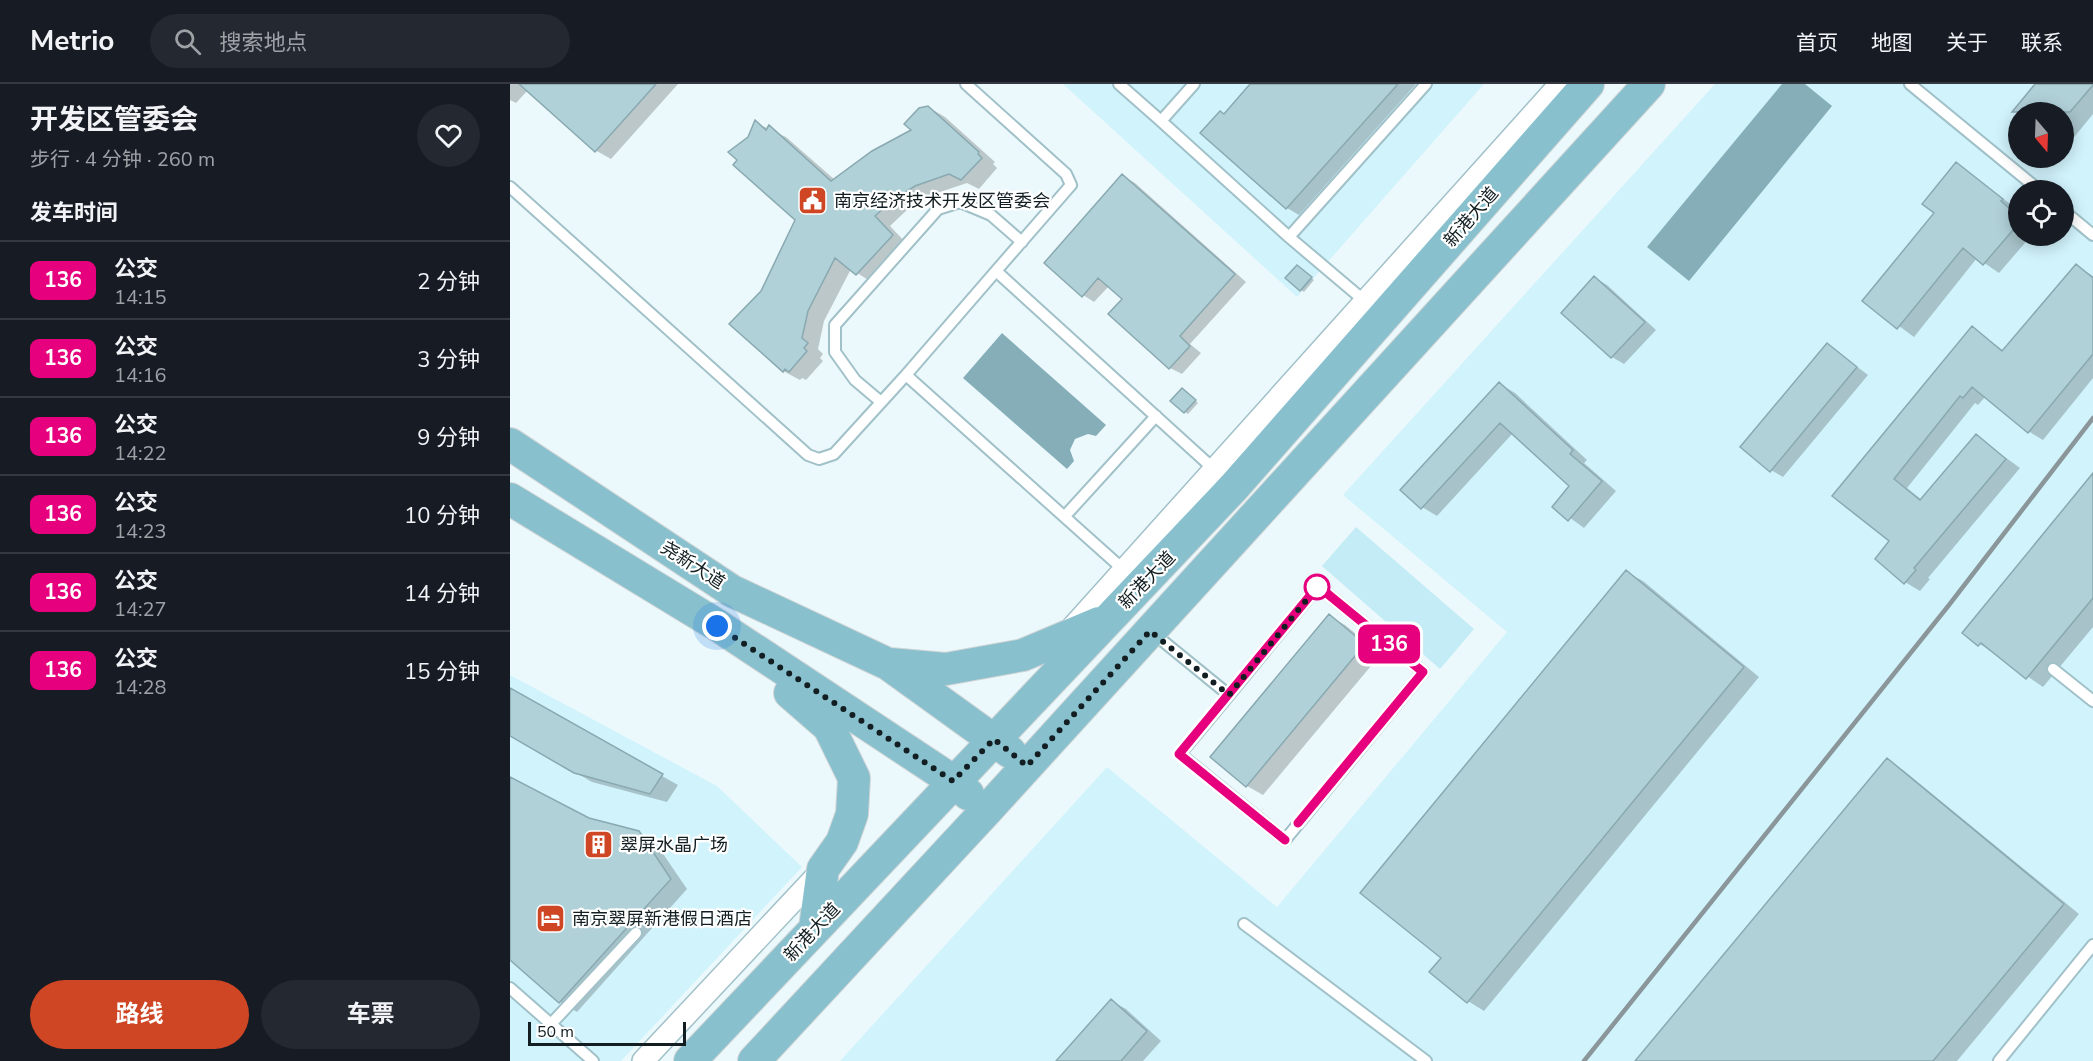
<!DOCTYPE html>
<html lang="zh">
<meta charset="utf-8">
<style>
:root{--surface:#171b24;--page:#242831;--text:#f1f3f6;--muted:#9ea1a6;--line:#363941;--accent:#cf4624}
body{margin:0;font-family:"Nunito Sans","Noto Sans SC",sans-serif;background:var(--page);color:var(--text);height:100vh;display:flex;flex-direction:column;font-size:22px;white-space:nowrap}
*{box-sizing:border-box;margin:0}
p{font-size:20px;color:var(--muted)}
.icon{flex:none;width:33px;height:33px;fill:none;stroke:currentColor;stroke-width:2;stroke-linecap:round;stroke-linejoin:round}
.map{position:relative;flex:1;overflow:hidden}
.drawer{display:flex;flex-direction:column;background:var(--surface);width:510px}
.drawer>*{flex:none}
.badge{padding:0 12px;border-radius:9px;font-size:21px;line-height:39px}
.needle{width:39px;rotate:161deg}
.tools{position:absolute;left:1498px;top:18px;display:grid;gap:12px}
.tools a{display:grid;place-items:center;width:66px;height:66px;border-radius:50%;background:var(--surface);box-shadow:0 3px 15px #0003;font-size:30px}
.scale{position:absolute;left:18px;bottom:15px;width:158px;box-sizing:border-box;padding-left:6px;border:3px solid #121e21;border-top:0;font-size:16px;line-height:21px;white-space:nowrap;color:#121e21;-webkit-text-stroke:4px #fff;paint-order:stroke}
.you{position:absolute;width:30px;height:30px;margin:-15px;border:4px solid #fff;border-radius:50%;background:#1a73e8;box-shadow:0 0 0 9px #1a73e833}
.map>.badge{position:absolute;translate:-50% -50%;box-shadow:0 0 0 3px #fff}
h2{padding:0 30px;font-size:22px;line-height:54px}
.round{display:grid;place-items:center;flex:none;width:63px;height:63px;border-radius:32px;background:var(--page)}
.headline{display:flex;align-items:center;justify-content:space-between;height:102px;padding:0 30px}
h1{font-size:28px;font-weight:700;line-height:45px}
.primary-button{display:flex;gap:12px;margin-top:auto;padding:12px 30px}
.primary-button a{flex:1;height:69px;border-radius:36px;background:var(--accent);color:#fff;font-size:24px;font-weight:700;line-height:69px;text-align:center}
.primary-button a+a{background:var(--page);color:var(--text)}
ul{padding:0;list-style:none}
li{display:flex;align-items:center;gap:18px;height:78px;padding:0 30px;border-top:2px solid var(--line)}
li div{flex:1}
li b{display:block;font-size:22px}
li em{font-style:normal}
li .badge{min-width:66px;font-weight:700;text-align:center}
header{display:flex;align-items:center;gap:36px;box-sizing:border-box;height:84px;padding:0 30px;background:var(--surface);border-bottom:2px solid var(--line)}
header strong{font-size:28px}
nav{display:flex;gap:33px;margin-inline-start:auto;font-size:21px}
.search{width:420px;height:54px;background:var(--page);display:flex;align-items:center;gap:15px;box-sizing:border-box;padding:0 21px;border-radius:33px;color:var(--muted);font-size:22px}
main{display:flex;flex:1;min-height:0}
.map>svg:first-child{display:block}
</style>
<header>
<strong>Metrio</strong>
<div class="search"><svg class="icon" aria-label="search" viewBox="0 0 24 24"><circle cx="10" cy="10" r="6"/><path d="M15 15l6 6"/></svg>搜索地点</div>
<nav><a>首页</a><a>地图</a><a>关于</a><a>联系</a></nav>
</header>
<main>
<section class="drawer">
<div class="headline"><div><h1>开发区管委会</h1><p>步行 · 4 分钟 · 260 m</p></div><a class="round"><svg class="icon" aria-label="heart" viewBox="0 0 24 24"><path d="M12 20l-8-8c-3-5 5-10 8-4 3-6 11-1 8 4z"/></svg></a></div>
<h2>发车时间</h2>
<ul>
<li><span class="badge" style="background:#e6007e;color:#fff">136</span><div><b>公交</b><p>14:15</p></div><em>2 分钟</em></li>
<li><span class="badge" style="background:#e6007e;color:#fff">136</span><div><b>公交</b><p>14:16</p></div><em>3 分钟</em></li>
<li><span class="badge" style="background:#e6007e;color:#fff">136</span><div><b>公交</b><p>14:22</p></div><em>9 分钟</em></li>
<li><span class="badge" style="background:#e6007e;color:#fff">136</span><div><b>公交</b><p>14:23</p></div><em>10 分钟</em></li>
<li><span class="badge" style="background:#e6007e;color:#fff">136</span><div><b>公交</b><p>14:27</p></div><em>14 分钟</em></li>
<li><span class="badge" style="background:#e6007e;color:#fff">136</span><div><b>公交</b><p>14:28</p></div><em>15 分钟</em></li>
</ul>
<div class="primary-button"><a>路线</a><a>车票</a></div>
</section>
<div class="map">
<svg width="1583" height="977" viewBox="0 0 1583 977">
<rect width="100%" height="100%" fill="#ecf9fc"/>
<!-- built -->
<path fill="#d1f3fc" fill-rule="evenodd" d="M553,0H974L787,213Z
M1205,0H1583V977H330L597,683L767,823L997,548L833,411ZM1509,28H1554V74H1509ZM1509,106H1554V152H1509Z
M0,591L207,702L292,783L111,977H0Z"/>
<!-- green -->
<path fill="#c3ecf7" d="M846,443L964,545L930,585L812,482Z"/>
<!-- water -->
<path fill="#85aeb9" d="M1272,0H1295L1322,22L1179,197L1137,163Z
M492,249L596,341L586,352L578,350L565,355L560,366L564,377L557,385L453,294Z"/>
<!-- shadow -->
<path fill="#0003" d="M0,0H168L101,75L85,66L18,6L6,19L0,16Z
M742,0H906L789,131L777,124L692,49L715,31Z
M1527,0H1583V30L1556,63L1554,28H1509L1506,26Z
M418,23L435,33L485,78L483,80L487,84L469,105L457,99L421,111L399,124L380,142L398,161L363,199L341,185L314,237L308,265L313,270L310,274L313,277L296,296L292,294L290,296L273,287L252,208L287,135L246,39L276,53L325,96L404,47Z
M1447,80L1507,125L1509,152H1521L1489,189L1467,174L1404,253L1355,217L1426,129Z
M613,92L625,99L736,198L680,260L691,269L672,290L660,284L614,215L599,202L584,218L573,211Z
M1566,182L1583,192V294L1533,356L1518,347L1476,312L1468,321L1465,319L1397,404L1412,416L1466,352L1510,384L1418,494L1420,495L1410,507L1395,498L1381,457L1324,411L1462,244L1494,267Z
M791,185L804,196L794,208L791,206Z
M1085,194L1097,201L1146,246L1114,280L1102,273L1053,229Z
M1318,261L1358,291L1273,393L1261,386Z
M990,300L1005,309L1077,376L1074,379L1106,407L1074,444L1044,422L1061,402L1003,349L927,432L912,423Z
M676,307L688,319L678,330L675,328Z
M1583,392V543L1533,603L1454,549Z
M1116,488L1133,497L1249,593L974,927L958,917L933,874Z
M819,532L835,541L871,570L753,711L737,702Z
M0,606L168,701L157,718L82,698L0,650Z
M1377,676L1393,686L1569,830L1447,977H1127Z
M0,694L78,736L128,748L145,758L177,805L67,928L50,918L0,873Z
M601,917L616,925L651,957L633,977H548Z"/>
<!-- building -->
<path fill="#b1d1d9" stroke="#89a9b1" stroke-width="1.5" d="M9,0H146L85,68Z
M740,0H888L776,125L690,49L710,27L714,30Z
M1525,0H1583V1L1560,28H1502Z
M418,22L469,68L468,70L472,74L451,96L439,90L405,102L379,119L365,132L383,151L346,191L325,174L298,227L292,254L298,259L294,264L297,267L279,288L275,285L273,288L219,240L251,207L285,136L223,81L227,76L218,68L238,53L245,36L256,46L259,41L321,97L362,67L401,46L394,40L409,24Z
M1446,78L1493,115L1491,117L1509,133V139L1473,181L1453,164L1387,245L1352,217L1424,129L1412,120Z
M612,90L725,190L670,252L680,262L659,285L598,230L612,215L588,194L572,213L534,179Z
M1566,180L1583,194V270L1518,349L1462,303L1453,314L1450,312L1384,395L1410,416L1466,350L1496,375L1404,484L1406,486L1394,500L1365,475L1379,457L1322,412L1462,242L1492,267Z
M787,181L802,193L790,207L775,194Z
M1084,192L1135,238L1101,274L1051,229Z
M1317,259L1347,283L1260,388L1230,363Z
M989,298L1063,366L1060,370L1092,397L1058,437L1042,423L1059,402L990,339L911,425L890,406Z
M672,304L686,316L674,329L660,317Z
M1583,389V514L1516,595L1471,559L1468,562L1452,549Z
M1116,486L1234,583L957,919L919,888L931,874L850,809Z
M819,530L855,560L736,703L700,673Z
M0,604L153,690L140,710L64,689L0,652Z
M1377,674L1554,820L1423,977H1125Z
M0,693L79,734L129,747L161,795L49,919L0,876Z
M601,915L637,947L611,977H546Z"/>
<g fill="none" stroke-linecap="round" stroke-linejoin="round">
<defs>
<path id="lane" d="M456,0L556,90L561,101L486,187L706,387
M609,0L651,37
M684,0L651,37L779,153
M1400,0L1529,106
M0,103L298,371L309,375L324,370L396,291L615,487
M1554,127L1583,151
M857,219L779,153L916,0
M396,291L486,187
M371,318L345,296L325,268V241L428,125L450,118L481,131L512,158
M555,432L646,332
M643,549L719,611L670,670L775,756L913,588L808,502L719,611
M1543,585L1583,617
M734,840L916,977
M0,904L83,977
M41,940L126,849
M1489,977L1583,861"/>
<path id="street" d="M559,547L1050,0
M133,977L313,785"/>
<path id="primary" d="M0,360L222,507L378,580L500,668
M0,415L207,541L443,697L458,710
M380,580L436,585L513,571L589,539
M280,609L319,643L344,694L342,730L332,758L313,785L305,844
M180,977L724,403L1078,0
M244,977L477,726L1139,0"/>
</defs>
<!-- lane casing -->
<use href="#lane" stroke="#a1c1c9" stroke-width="14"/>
<!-- street casing -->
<use href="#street" stroke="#a1c1c9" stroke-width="24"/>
<!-- primary casing -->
<use href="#primary" stroke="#d4d6d7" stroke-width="34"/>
<!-- lane -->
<use href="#lane" stroke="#fff" stroke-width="10"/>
<!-- street -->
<use href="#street" stroke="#fff" stroke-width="21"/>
<!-- primary -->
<use href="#primary" stroke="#88c1cd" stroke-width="32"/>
<!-- rail -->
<path stroke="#8a9699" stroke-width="4.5" d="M1074,977L1439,521L1583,334"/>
</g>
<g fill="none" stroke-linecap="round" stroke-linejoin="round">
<defs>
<path id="line" d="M775,756L669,670L808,502L913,588L788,739"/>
</defs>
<!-- line casing -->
<use href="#line" stroke="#fff" stroke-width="14"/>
<!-- line -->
<use href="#line" stroke="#e6007e" stroke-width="9"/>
<!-- walk -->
<path stroke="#121e21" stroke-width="6" stroke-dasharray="0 10.8" d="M207,542L443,697L484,655L517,682L640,547L719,611L807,503"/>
</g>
<!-- icons -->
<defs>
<symbol id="civic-square" viewBox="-11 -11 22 22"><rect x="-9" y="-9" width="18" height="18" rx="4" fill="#cf4624" stroke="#fff"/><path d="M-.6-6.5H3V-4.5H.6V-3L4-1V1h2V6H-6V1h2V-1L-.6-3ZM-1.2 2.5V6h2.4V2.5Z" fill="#fff"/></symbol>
<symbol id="building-square" viewBox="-11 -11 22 22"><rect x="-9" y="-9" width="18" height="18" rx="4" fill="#cf4624" stroke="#fff"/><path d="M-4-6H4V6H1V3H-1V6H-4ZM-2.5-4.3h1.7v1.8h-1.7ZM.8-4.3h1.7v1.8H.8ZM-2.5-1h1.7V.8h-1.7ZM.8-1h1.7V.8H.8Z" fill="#fff"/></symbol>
<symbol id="hotel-square" viewBox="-11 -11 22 22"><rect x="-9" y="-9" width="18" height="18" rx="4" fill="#cf4624" stroke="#fff"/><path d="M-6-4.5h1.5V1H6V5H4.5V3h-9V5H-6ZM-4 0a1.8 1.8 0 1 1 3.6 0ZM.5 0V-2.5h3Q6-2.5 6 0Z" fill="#fff"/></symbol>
</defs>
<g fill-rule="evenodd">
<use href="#civic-square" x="286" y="100" width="33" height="33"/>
<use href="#building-square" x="72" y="744" width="33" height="33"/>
<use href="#hotel-square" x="24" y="818" width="33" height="33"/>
</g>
<!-- markers -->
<circle fill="#fff" stroke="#e6007e" stroke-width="3" cx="807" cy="503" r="12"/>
<g text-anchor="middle" stroke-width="4.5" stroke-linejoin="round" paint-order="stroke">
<!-- poi labels -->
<g font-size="18" fill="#121e21" stroke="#fff" text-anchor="start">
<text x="324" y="123">南京经济技术开发区管委会</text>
<text x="110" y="767">翠屏水晶广场</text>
<text x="62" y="841">南京翠屏新港假日酒店</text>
</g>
<!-- street labels -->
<g font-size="18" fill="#121e21" stroke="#fff">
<text transform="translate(961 133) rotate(-49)" y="6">新港大道</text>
<text transform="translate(183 481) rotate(33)" y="6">尧新大道</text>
<text transform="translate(637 496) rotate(-46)" y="6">新港大道</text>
<text transform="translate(302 848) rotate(-47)" y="6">新港大道</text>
</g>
</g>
</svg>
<div class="tools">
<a><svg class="needle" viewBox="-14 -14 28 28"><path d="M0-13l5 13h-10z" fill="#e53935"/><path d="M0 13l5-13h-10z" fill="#9ea1a6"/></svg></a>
<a><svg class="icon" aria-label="locate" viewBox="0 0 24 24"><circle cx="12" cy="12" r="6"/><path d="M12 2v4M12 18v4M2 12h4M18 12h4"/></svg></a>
</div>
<div class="scale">50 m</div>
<div class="you" style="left:207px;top:542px"></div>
<b class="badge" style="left:879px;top:560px;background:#e6007e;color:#fff">136</b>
</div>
</main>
